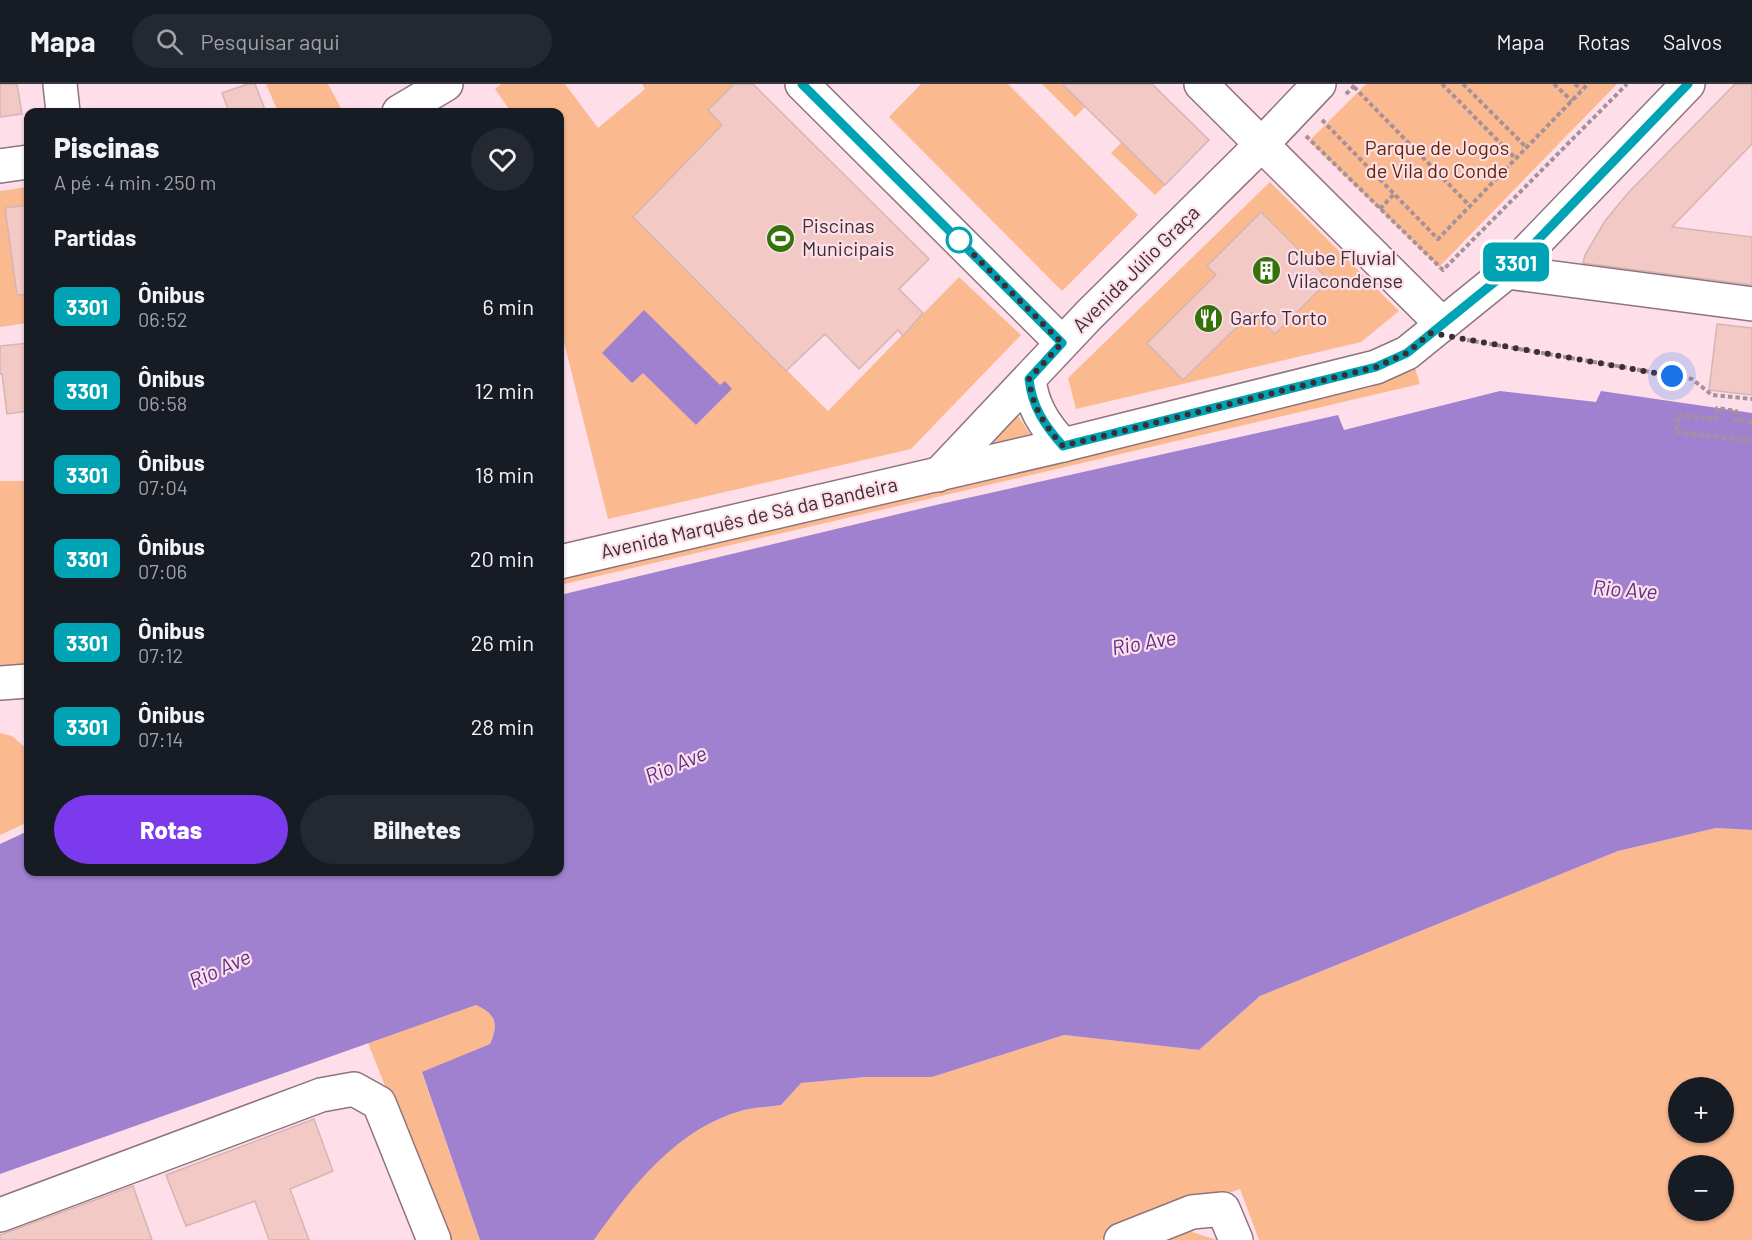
<!DOCTYPE html>
<html lang="pt">
<meta charset="utf-8">
<style>
:root{--surface:#171b24;--page:#242831;--text:#f1f3f6;--muted:#9ea1a6;--line:#363941;--accent:#7c3aed}
body{margin:0;font-family:Barlow,sans-serif;background:var(--page);color:var(--text);height:100vh;display:flex;flex-direction:column;font-size:22px;white-space:nowrap}
*{box-sizing:border-box;margin:0}
p{font-size:20px;color:var(--muted)}
.icon{flex:none;width:33px;height:33px;fill:none;stroke:currentColor;stroke-width:2;stroke-linecap:round;stroke-linejoin:round}
.map{position:relative;flex:1;overflow:hidden}
.sheet{position:absolute;left:24px;top:24px;width:540px;height:768px;display:flex;flex-direction:column;background:var(--surface);border-radius:12px;box-shadow:0 2px 4px #0004}
.sheet>*{flex:none}
.badge{padding:0 12px;border-radius:9px;font-size:21px;line-height:39px}
.buttons{position:absolute;left:1668px;top:993px;display:grid;gap:12px}
.buttons a{display:grid;place-items:center;width:66px;height:66px;border-radius:50%;background:var(--surface);box-shadow:0 2px 4px #0004;font-size:30px}
.you{position:absolute;width:30px;height:30px;margin:-15px;border:4px solid #fff;border-radius:50%;background:#1a73e8;box-shadow:0 0 0 9px #1a73e833}
.map>.badge{position:absolute;translate:-50% -50%;box-shadow:0 0 0 3px #fff}
h2{padding:0 30px;font-size:22px;line-height:54px}
.round{display:grid;place-items:center;flex:none;width:63px;height:63px;border-radius:32px;background:var(--page)}
.headline{display:flex;align-items:center;justify-content:space-between;height:102px;padding:0 30px}
h1{font-size:28px;font-weight:800;line-height:45px}
.primary-button{display:flex;gap:12px;margin-top:auto;padding:12px 30px}
.primary-button a{flex:1;height:69px;border-radius:36px;background:var(--accent);color:#fff;font-size:24px;font-weight:800;line-height:69px;text-align:center}
.primary-button a+a{background:var(--page);color:var(--text)}
ul{padding:0;list-style:none}
li{display:flex;align-items:center;gap:18px;height:84px;padding:0 30px}
li div{flex:1}
li b{display:block;font-size:22px}
li em{font-style:normal}
li .badge{min-width:66px;font-weight:700;text-align:center}
header{display:flex;align-items:center;gap:36px;box-sizing:border-box;height:84px;padding:0 30px;background:var(--surface);border-bottom:2px solid var(--line)}
header strong{font-size:28px}
nav{display:flex;gap:33px;margin-inline-start:auto;font-size:21px}
.search{width:420px;height:54px;background:var(--page);display:flex;align-items:center;gap:15px;box-sizing:border-box;padding:0 21px;border-radius:33px;color:var(--muted);font-size:22px}
.map>svg:first-child{display:block}
</style>
<header>
<strong>Mapa</strong>
<div class="search"><svg class="icon" aria-label="search" viewBox="0 0 24 24"><circle cx="10" cy="10" r="6"/><path d="M15 15l6 6"/></svg>Pesquisar aqui</div>
<nav><a>Mapa</a><a>Rotas</a><a>Salvos</a></nav>
</header>
<div class="map">
<svg width="1752" height="1156" viewBox="0 0 1752 1156">
<rect width="100%" height="100%" fill="#fedfe9"/>
<!-- green -->
<path fill="#fbb990" fill-rule="evenodd" d="M266,0H328L343,28H278Z
M501,0H565L598,44L645,5L642,0H734L708,26L722,41L633,133L828,327L959,193L1021,251L911,365L608,435L560,242V28H511L495,5Z
M921,0H1008L1138,131L1062,207L889,33Z
M1042,0H1062L1085,23L1075,33Z
M1366,0H1617L1439,183L1309,57Z
M1122,58L1165,101L1155,111L1111,69Z
M1270,98L1399,227L1361,258L1076,325L1068,294Z
M28,103V239L0,243V107Z
M1415,284L1420,300L560,501V492L1372,303Z
M1017,330L1031,352L991,361Z
M0,397H28V580L0,584Z
M0,649L12,652L28,666V738L0,751Z
M1716,744L1752,746V1156H1259L1240,1105L1100,1156H594C632,1101 677,1044 744,1026C756,1023 769,1023 781,1021L800,999L866,993H932L1064,951L1199,966L1260,912L1618,767ZM1678,1004H1724V1048H1678ZM1678,1082H1724V1126H1678Z
M476,921C496,930 499,940 490,960L422,989L480,1156H446L368,959Z
M1189,1147L1217,1156H1165Z"/>
<!-- water -->
<path fill="#a081d0" d="M644,226L720,301L725,297L732,305L696,341L643,289L632,299L602,269Z
M1500,307L1596,318L1601,307L1752,329V746L1716,744L1618,767L1260,912L1199,966L1064,951L932,993H866L801,999L781,1021C769,1023 756,1023 744,1026C677,1044 632,1102 594,1156H480L422,988L490,960C499,940 496,930 476,921L0,1090V760L28,747V788H560V511L936,421L1338,331L1344,346Z"/>
<!-- building -->
<path fill="#f3c9c5" stroke="#d4b5b2" stroke-width="1.5" d="M0,0H17L22,30L0,33Z
M248,0H255L266,28H229L222,9Z
M734,0H753L929,175L899,205L923,229L903,252L898,246L859,285L825,250L786,287L633,133L722,41L708,26Z
M1062,0H1152L1209,56L1165,101Z
M1735,0H1752V60L1672,143L1752,153V201L1583,179L1585,171L1605,137L1628,109Z
M28,121V210L17,211L5,124Z
M1261,128L1329,196L1275,250L1252,228L1183,296L1147,259L1216,191L1207,182Z
M1717,240L1752,244V311L1709,306Z
M28,259V327L7,330L2,290H0V262Z
M314,1035L333,1087L290,1105L309,1156H269L255,1117L186,1142L166,1091Z
M133,1102L152,1156H0V1151Z"/>
<g fill="none" stroke-linecap="round" stroke-linejoin="round">
<defs>
<path id="minor" d="M60,0L63,28
M802,0L1062,259
M1201,0L1441,239
M399,28L446,0
M0,82L28,78
M1507,188L1752,220
M1029,295C1032,322 1044,341 1063,361
M938,391L1089,231L1262,60L1319,0
M0,1131L321,1011L354,1005L379,1019L434,1156
M1121,1156L1192,1128L1223,1125L1236,1156"/>
<path id="major" d="M560,478L1063,361L1376,283L1407,269L1507,188L1688,0
M0,599L28,597"/>
</defs>
<!-- minor casing -->
<use href="#minor" stroke="#90747d" stroke-width="36"/>
<!-- major casing -->
<use href="#major" stroke="#90747d" stroke-width="36"/>
<!-- path -->
<path stroke="#a79198" stroke-width="4" stroke-dasharray="4.5 3" stroke-linecap="butt" d="M1442,0L1516,75
M1463,0L1527,64
M1554,0L1572,17
M1575,0L1581,6
M1354,3L1470,122
M1346,10L1356,0
M1322,36L1438,155L1588,0
M1306,52L1443,186L1627,0
M1380,125L1394,110
M1467,256L1692,295L1712,311L1752,315
M1752,338L1735,336L1736,327L1717,324L1716,335L1678,331L1676,348L1752,357"/>
<!-- minor -->
<use href="#minor" stroke="#fff" stroke-width="33"/>
<!-- major -->
<use href="#major" stroke="#fff" stroke-width="33"/>
</g>
<g fill="none" stroke-linecap="round" stroke-linejoin="round">
<defs>
<path id="line" d="M802,0L1062,259L1029,295C1032,322 1044,341 1063,362L1376,283L1407,269L1507,188L1688,0"/>
</defs>
<!-- line casing -->
<use href="#line" stroke="#fff" stroke-width="14"/>
<!-- line -->
<use href="#line" stroke="#00a3b4" stroke-width="9"/>
<!-- walk -->
<path stroke="#3b2f33" stroke-width="6" stroke-dasharray="0 10.8" d="M959,156L1062,259L1029,295C1032,322 1044,341 1063,362L1376,283L1407,269L1431,249L1672,292"/>
</g>
<!-- icons -->
<defs>
<symbol id="stadium-disc" viewBox="-11 -11 22 22"><circle r="9.5" fill="#34720a" stroke="#fedfe9"/><path d="M0-5a6.5 5 0 1 0 0 10a6.5 5 0 1 0 0-10ZM-3.5-1.8h7v3.6h-7Z" fill="#fff"/></symbol>
<symbol id="building-disc" viewBox="-11 -11 22 22"><circle r="9.5" fill="#34720a" stroke="#fedfe9"/><path d="M-4-6H4V6H1V3H-1V6H-4ZM-2.5-4.3h1.7v1.8h-1.7ZM.8-4.3h1.7v1.8H.8ZM-2.5-1h1.7V.8h-1.7ZM.8-1h1.7V.8H.8Z" fill="#fff"/></symbol>
<symbol id="restaurant-disc" viewBox="-11 -11 22 22"><circle r="9.5" fill="#34720a" stroke="#fedfe9"/><path d="M-5-6h1v4h1v-4h1v4h1v-4h1v5L-1.5 .5V6h-2V.5L-5-1ZM5-6V6H3V1.5H1.5Q1.5-4 5-6Z" fill="#fff"/></symbol>
</defs>
<g fill-rule="evenodd">
<use href="#stadium-disc" x="764" y="138" width="33" height="33"/>
<use href="#building-disc" x="1250" y="170" width="33" height="33"/>
<use href="#restaurant-disc" x="1192" y="218" width="33" height="33"/>
</g>
<!-- markers -->
<circle fill="#fff" stroke="#00a3b4" stroke-width="3" cx="959" cy="156" r="12"/>
<g text-anchor="middle" stroke-width="4.5" stroke-linejoin="round" paint-order="stroke">
<!-- park labels -->
<g font-size="20" fill="#5c2a00" stroke="#fedfe9">
<text x="1437" y="71">Parque de Jogos<tspan x="1437" dy="23">de Vila do Conde</tspan></text>
</g>
<!-- poi labels -->
<g font-size="20" fill="#3b2f33" stroke="#fedfe9" text-anchor="start">
<text x="802" y="149">Piscinas<tspan x="802" dy="23">Municipais</tspan></text>
<text x="1287" y="181">Clube Fluvial<tspan x="1287" dy="23">Vilacondense</tspan></text>
<text x="1230" y="241">Garfo Torto</text>
</g>
<!-- street labels -->
<g font-size="20" fill="#3b2f33" stroke="#fedfe9">
<text transform="translate(1136 185) rotate(-45)" y="7">Avenida Júlio Graça</text>
<text transform="translate(749 434) rotate(-13)" y="7">Avenida Marquês de Sá da Bandeira</text>
</g>
<!-- water labels -->
<g font-size="21" font-style="italic" fill="#5b308d" stroke="#fedfe9">
<text transform="translate(1625 506) rotate(4)" y="7">Rio Ave</text>
<text transform="translate(1144 559) rotate(-10)" y="7">Rio Ave</text>
<text transform="translate(676 681) rotate(-23)" y="7">Rio Ave</text>
<text transform="translate(220 885) rotate(-24)" y="7">Rio Ave</text>
</g>
</g>
</svg>
<div class="buttons">
<a>+</a>
<a>−</a>
</div>
<div class="you" style="left:1672px;top:292px"></div>
<b class="badge" style="left:1516px;top:178px;background:#00a3b4;color:#fff">3301</b>
<section class="sheet">
<div class="headline"><div><h1>Piscinas</h1><p>A pé · 4 min · 250 m</p></div><a class="round"><svg class="icon" aria-label="heart" viewBox="0 0 24 24"><path d="M12 20l-8-8c-3-5 5-10 8-4 3-6 11-1 8 4z"/></svg></a></div>
<h2>Partidas</h2>
<ul>
<li><span class="badge" style="background:#00a3b4;color:#fff">3301</span><div><b>Ônibus</b><p>06:52</p></div><em>6 min</em></li>
<li><span class="badge" style="background:#00a3b4;color:#fff">3301</span><div><b>Ônibus</b><p>06:58</p></div><em>12 min</em></li>
<li><span class="badge" style="background:#00a3b4;color:#fff">3301</span><div><b>Ônibus</b><p>07:04</p></div><em>18 min</em></li>
<li><span class="badge" style="background:#00a3b4;color:#fff">3301</span><div><b>Ônibus</b><p>07:06</p></div><em>20 min</em></li>
<li><span class="badge" style="background:#00a3b4;color:#fff">3301</span><div><b>Ônibus</b><p>07:12</p></div><em>26 min</em></li>
<li><span class="badge" style="background:#00a3b4;color:#fff">3301</span><div><b>Ônibus</b><p>07:14</p></div><em>28 min</em></li>
</ul>
<div class="primary-button"><a>Rotas</a><a>Bilhetes</a></div>
</section>
</div>
